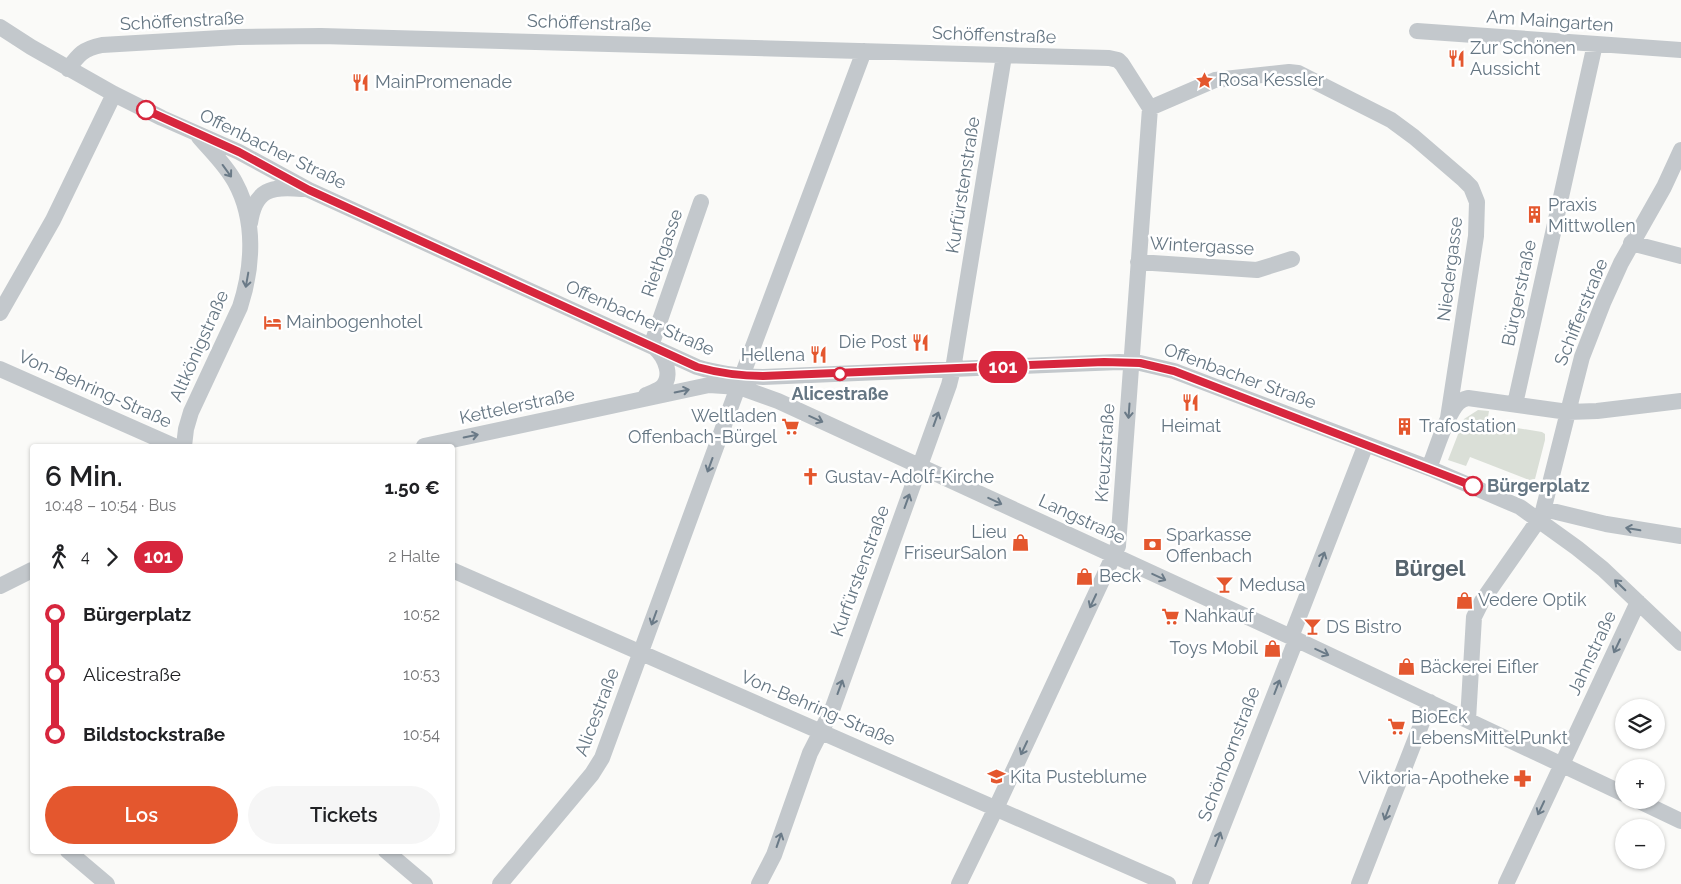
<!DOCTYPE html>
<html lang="de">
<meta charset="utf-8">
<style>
:root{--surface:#fff;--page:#f6f6f6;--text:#202124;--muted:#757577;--accent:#e4572e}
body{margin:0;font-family:Raleway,sans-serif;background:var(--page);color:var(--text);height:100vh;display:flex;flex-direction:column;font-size:19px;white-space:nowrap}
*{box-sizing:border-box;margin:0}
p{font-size:16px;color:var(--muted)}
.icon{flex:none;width:28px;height:28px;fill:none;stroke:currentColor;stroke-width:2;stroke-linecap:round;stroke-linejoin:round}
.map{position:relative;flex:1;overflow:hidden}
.side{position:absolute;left:30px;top:444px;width:425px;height:410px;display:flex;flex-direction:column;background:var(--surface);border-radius:5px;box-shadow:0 1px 4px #0004}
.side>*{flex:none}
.badge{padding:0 10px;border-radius:16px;font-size:18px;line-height:32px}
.fabs{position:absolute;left:1615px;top:699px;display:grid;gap:10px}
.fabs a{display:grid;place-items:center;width:50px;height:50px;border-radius:50%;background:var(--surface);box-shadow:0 1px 4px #0004;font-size:25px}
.map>.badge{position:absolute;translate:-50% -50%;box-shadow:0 0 0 2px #fff}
.legs{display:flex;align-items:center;gap:8px;height:55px;padding:0 15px;font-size:16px}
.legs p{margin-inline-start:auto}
.overview{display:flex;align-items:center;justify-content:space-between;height:85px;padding:0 15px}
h1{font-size:28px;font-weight:600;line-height:38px}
.button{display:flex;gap:10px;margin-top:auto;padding:10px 15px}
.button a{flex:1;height:58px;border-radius:30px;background:var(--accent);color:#fff;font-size:20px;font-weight:600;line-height:58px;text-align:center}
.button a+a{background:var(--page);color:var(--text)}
ul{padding:0 15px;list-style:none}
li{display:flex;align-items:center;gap:18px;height:60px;font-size:19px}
li i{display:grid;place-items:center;width:8px;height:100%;margin:0 6px;background:currentColor}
li i::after{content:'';width:12px;height:12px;margin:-6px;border:4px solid;border-radius:50%;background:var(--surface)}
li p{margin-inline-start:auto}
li:first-child i{background:linear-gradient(#0000 50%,currentColor 0)}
li:last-child i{background:linear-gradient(currentColor 50%,#0000 0)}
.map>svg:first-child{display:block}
</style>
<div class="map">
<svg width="1681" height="884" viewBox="0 0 1681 884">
<rect width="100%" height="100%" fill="#fafaf8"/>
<!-- green -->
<path fill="#dadfd7" d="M1478,410L1489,411L1487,423L1542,432L1545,434V440L1535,479L1529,480L1470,457L1466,466L1448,460L1464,419Z"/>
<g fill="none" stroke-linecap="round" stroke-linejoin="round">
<!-- minor -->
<path stroke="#c3c8cc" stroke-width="16" d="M0,27L31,47L114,94L162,118L239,152L309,190L697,367C719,374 739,376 763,377L1119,362L1140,363L1174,371L1429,468L1520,507L1577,548L1603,569L1681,643
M1417,31L1681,50
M68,69C79,54 83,49 102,45L238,37L321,36L1109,58L1118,60L1122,64L1150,108L1118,546L996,808L959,884
M1150,108L1215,80L1289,72L1298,73L1391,120L1414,137L1464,180L1471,187L1477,202L1476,236L1448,418
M1681,150L1664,187L1621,263L1603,303L1582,357L1568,412L1597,411L1681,401
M250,223C255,189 271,186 302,189
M1631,243L1681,256
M1138,262L1257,270L1292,259
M0,313L53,220L114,94
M651,346L701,202
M0,369L174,446
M646,395C651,393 657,391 661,388C674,377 665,357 655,348
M1515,404L1595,44
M184,446L186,429L191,412L240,307C253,267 256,220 235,182C226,165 211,151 199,137
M424,446L709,385L739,387L778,401L1291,637L1624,794
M1429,468C1436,451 1446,415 1458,403C1461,400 1464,399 1468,398L1568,412L1542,515L1482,601L1474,617L1468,720
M1544,509L1606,524L1681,536
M452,570L1168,884
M0,586L32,570
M1291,637L1366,444
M1637,800L1681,821
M68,851L107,884
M386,851L425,884
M500,884L592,774L602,758L742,376L864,51
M759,884L774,855L810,753L832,710L949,385L953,369L1004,56
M1200,884L1296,640
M1359,884L1430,702
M1506,884L1638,602"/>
</g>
<!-- one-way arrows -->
<defs><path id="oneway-shaft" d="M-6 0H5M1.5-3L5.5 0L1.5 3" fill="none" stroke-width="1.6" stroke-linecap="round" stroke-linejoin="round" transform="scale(1.25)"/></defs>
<g stroke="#6a7a87">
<use href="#oneway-shaft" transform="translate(227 171) rotate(54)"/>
<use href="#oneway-shaft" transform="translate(247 280) rotate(100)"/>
<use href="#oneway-shaft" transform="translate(682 391) rotate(-12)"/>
<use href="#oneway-shaft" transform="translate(1129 411) rotate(94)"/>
<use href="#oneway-shaft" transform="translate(816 419) rotate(24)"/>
<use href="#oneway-shaft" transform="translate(936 419) rotate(-70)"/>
<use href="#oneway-shaft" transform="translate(471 436) rotate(-12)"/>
<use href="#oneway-shaft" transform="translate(710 465) rotate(110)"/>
<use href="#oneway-shaft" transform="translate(907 501) rotate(-70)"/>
<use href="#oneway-shaft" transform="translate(995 501) rotate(25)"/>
<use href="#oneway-shaft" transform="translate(1633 529) rotate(-170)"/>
<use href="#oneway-shaft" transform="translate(1322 559) rotate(-69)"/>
<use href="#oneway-shaft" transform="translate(1159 577) rotate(25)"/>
<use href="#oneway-shaft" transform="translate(1620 585) rotate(-136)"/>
<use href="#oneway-shaft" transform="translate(1093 601) rotate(115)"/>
<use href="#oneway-shaft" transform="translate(654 618) rotate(110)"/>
<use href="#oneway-shaft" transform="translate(1617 646) rotate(115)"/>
<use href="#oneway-shaft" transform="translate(1322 652) rotate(25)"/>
<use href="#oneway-shaft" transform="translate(840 687) rotate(-70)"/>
<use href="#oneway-shaft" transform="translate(1277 687) rotate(-69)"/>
<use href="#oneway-shaft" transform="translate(1024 748) rotate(115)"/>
<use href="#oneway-shaft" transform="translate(1541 808) rotate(115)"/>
<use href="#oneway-shaft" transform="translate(1387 813) rotate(111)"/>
<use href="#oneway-shaft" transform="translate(1218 839) rotate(-69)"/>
<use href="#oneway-shaft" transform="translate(779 840) rotate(-71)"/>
</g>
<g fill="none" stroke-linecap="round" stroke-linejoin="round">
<defs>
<path id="line-1" d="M146,110L239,152L309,190L697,367C719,373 739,376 763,376L1104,362L1140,363L1174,371L1473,486"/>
</defs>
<!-- line-1 casing -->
<use href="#line-1" stroke="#fff" stroke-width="11"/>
<!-- line-1 -->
<use href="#line-1" stroke="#d7263d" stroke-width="8"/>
</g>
<!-- icons -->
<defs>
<symbol id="restaurant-bare" viewBox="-9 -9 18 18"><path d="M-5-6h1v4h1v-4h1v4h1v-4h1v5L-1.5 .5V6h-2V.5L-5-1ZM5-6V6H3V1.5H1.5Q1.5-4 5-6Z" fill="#e4572e" stroke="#fff" stroke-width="2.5" paint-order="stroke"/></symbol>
<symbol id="sight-bare" viewBox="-9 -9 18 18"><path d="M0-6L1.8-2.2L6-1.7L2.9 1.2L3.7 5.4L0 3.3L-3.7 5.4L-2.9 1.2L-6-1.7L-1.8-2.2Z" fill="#e4572e" stroke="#fff" stroke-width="2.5" paint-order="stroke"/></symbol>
<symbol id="building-bare" viewBox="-9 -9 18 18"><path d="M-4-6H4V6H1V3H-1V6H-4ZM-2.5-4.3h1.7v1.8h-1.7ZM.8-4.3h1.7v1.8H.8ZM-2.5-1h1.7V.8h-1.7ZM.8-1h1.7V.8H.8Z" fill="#e4572e" stroke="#fff" stroke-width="2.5" paint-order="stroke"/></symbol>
<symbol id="hotel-bare" viewBox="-9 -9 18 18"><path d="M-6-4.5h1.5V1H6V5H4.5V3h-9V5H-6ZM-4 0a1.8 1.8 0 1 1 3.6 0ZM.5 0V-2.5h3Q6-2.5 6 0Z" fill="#e4572e" stroke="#fff" stroke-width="2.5" paint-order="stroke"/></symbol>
<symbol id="supermarket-bare" viewBox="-9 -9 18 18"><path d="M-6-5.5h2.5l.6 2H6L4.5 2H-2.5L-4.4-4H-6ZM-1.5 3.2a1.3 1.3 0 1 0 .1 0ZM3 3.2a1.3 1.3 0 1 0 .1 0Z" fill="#e4572e" stroke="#fff" stroke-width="2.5" paint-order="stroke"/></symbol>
<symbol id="church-bare" viewBox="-9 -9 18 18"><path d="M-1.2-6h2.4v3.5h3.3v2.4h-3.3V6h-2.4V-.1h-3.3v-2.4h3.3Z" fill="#e4572e" stroke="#fff" stroke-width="2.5" paint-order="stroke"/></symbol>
<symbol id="shop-bare" viewBox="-9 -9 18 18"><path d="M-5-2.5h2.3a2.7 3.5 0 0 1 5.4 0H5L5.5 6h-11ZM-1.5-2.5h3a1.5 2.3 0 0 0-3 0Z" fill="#e4572e" stroke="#fff" stroke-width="2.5" paint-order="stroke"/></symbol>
<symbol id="bank-bare" viewBox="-9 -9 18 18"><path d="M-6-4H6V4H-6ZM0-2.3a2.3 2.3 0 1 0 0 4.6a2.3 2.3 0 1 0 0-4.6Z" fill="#e4572e" stroke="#fff" stroke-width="2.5" paint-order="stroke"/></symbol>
<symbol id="bar-bare" viewBox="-9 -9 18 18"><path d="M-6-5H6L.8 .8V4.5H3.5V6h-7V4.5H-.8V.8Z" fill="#e4572e" stroke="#fff" stroke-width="2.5" paint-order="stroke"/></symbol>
<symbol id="school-bare" viewBox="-9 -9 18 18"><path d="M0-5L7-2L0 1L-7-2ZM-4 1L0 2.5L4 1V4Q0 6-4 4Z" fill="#e4572e" stroke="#fff" stroke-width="2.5" paint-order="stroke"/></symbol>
<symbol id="pharmacy-bare" viewBox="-9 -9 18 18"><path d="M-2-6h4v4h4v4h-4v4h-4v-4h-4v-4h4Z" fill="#e4572e" stroke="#fff" stroke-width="2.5" paint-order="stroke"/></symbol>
</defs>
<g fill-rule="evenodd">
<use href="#restaurant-bare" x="1444" y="46" width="25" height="25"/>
<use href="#sight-bare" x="1192" y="68" width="25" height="25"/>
<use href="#restaurant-bare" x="348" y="70" width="25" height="25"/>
<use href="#building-bare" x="1522" y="202" width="25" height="25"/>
<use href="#hotel-bare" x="260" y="310" width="25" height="25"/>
<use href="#restaurant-bare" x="908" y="330" width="25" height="25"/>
<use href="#restaurant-bare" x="806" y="342" width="25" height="25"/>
<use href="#restaurant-bare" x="1178" y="390" width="25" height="25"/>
<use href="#supermarket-bare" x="778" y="414" width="25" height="25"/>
<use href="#building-bare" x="1392" y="414" width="25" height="25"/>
<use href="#church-bare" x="798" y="464" width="25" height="25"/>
<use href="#shop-bare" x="1008" y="530" width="25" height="25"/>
<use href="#bank-bare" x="1140" y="532" width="25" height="25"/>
<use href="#shop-bare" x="1072" y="564" width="25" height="25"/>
<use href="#bar-bare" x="1212" y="572" width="25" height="25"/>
<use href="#shop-bare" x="1452" y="588" width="25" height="25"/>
<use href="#supermarket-bare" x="1158" y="604" width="25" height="25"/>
<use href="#bar-bare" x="1300" y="614" width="25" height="25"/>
<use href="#shop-bare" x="1260" y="636" width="25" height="25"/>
<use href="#shop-bare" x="1394" y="654" width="25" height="25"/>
<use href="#supermarket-bare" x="1384" y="714" width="25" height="25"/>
<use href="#school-bare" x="984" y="764" width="25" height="25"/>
<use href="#pharmacy-bare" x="1510" y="766" width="25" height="25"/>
</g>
<!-- markers -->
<g fill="#fff" stroke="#d7263d" stroke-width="2.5">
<circle cx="146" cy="110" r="9"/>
<circle cx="840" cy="374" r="6"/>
<circle cx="1473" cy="486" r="9"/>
</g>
<g text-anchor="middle" stroke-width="5" stroke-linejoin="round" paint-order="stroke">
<!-- street labels -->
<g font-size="18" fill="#657683" stroke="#fff">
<text transform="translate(182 21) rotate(-3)" y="6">Schöffenstraße</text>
<text transform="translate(1550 21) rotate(4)" y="6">Am Maingarten</text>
<text transform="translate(589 23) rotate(2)" y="6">Schöffenstraße</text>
<text transform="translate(994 35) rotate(2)" y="6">Schöffenstraße</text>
<text transform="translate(273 149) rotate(26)" y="6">Offenbacher Straße</text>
<text transform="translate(963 185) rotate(-81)" y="6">Kurfürstenstraße</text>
<text transform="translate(1202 246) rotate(3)" y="6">Wintergasse</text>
<text transform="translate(662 253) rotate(-71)" y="6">Riethgasse</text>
<text transform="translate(1450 269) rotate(-83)" y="6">Niedergasse</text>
<text transform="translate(1519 293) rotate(-78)" y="6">Bürgerstraße</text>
<text transform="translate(1581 312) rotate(-68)" y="6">Schifferstraße</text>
<text transform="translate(640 318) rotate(24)" y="6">Offenbacher Straße</text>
<text transform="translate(199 346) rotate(-66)" y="6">Altkönigstraße</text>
<text transform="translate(1240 376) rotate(20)" y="6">Offenbacher Straße</text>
<text transform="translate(95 389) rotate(24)" y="6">Von-Behring-Straße</text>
<text transform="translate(517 406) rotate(-12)" y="6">Kettelerstraße</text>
<text transform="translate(1105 453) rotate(-86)" y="6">Kreuzstraße</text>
<text transform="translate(1082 519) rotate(25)" y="6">Langstraße</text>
<text transform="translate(860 571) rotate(-70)" y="6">Kurfürstenstraße</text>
<text transform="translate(1592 653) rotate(-65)" y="6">Jahnstraße</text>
<text transform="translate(818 708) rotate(23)" y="6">Von-Behring-Straße</text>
<text transform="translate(597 712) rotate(-69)" y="6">Alicestraße</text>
<text transform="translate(1229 754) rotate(-69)" y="6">Schönbornstraße</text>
</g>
<!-- poi labels -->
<g font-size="18" fill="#657683" stroke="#fff" text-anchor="start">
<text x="1470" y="54">Zur Schönen<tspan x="1470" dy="21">Aussicht</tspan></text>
<text x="1218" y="86">Rosa Kessler</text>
<text x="375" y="88">MainPromenade</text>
<text x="1548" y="211">Praxis<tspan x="1548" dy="21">Mittwollen</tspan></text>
<text x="286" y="328">Mainbogenhotel</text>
<text x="907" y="348" text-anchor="end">Die Post</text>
<text x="805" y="361" text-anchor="end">Hellena</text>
<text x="777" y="422" text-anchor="end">Weltladen<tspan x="777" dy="21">Offenbach-Bürgel</tspan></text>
<text x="1191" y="432" text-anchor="middle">Heimat</text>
<text x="1419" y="432">Trafostation</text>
<text x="825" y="483">Gustav-Adolf-Kirche</text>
<text x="1007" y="538" text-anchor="end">Lieu<tspan x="1007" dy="21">FriseurSalon</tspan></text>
<text x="1166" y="541">Sparkasse<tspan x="1166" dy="21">Offenbach</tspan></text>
<text x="1099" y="582">Beck</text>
<text x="1239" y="591">Medusa</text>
<text x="1478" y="606">Vedere Optik</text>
<text x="1184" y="622">Nahkauf</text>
<text x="1326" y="633">DS Bistro</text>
<text x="1258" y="654" text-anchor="end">Toys Mobil</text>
<text x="1420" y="673">Bäckerei Eifler</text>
<text x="1411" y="723">BioEck<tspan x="1411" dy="21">LebensMittelPunkt</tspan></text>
<text x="1010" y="783">Kita Pusteblume</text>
<text x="1509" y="784" text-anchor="end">Viktoria-Apotheke</text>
</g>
<!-- stop labels -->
<g font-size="18" font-weight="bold" fill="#657683" stroke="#fff">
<text x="840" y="400">Alicestraße</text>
<text x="1487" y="492" text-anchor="start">Bürgerplatz</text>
</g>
<!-- district labels -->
<g font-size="22" font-weight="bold" fill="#57646e" stroke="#fff">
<text x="1430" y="576">Bürgel</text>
</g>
</g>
</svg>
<div class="fabs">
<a><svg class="icon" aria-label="layers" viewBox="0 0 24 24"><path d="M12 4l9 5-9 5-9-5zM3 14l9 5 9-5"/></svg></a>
<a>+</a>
<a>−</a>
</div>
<b class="badge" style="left:1003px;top:367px;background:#d7263d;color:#fff">101</b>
<section class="side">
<div class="overview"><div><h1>6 Min.</h1><p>10:48 – 10:54 · Bus</p></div><b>1.50 €</b></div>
<div class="legs"><svg class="icon" aria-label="walk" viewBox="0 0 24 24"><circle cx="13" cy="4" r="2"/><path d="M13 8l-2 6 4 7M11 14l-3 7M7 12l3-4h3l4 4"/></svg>4<svg class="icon" aria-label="forward" viewBox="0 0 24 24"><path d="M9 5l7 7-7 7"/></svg><b class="badge" style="background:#d7263d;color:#fff">101</b><p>2 Halte</p></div>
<ul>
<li><i style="color:#d7263d"></i><b>Bürgerplatz</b><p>10:52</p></li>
<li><i style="color:#d7263d"></i><span>Alicestraße</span><p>10:53</p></li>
<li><i style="color:#d7263d"></i><b>Bildstockstraße</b><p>10:54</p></li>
</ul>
<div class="button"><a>Los</a><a>Tickets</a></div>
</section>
</div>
